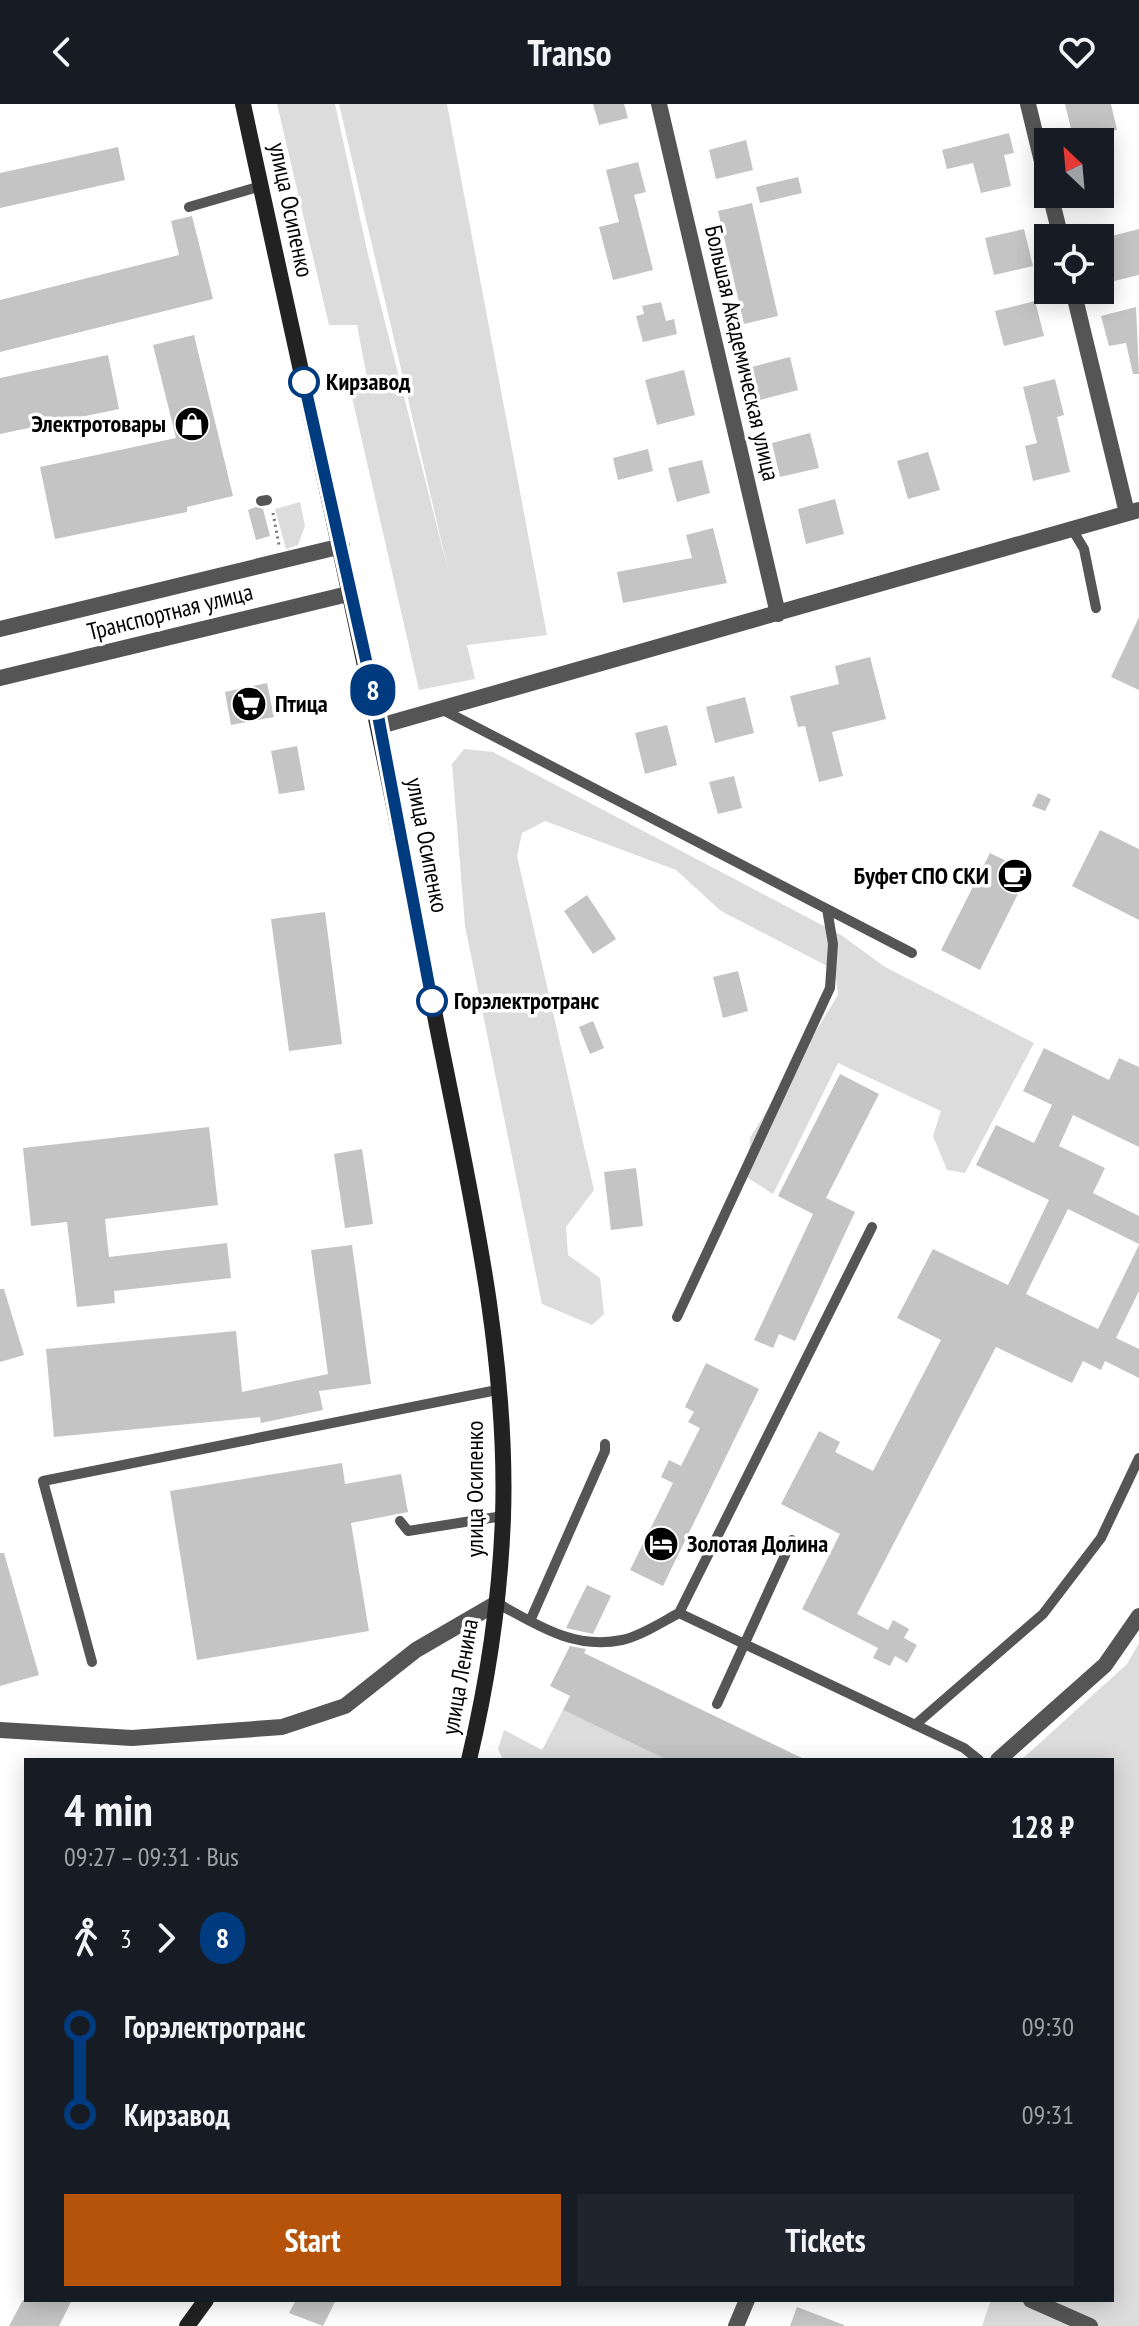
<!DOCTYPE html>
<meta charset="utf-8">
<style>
:root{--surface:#171b24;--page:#20242c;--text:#f1f3f6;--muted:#9ea1a6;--accent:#b45309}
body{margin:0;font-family:"PT Sans Narrow",sans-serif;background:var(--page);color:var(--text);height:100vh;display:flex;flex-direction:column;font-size:30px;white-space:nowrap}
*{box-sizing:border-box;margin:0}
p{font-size:26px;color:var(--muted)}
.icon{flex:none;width:44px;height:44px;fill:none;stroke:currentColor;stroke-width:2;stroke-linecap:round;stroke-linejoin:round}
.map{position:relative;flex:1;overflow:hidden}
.details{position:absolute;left:24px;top:1654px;width:1090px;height:544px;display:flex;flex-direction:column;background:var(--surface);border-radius:0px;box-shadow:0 4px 20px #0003}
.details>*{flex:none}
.badge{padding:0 16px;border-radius:26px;font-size:28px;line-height:52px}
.needle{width:52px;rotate:334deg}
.tools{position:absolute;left:1034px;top:24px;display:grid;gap:16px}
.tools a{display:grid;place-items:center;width:80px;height:80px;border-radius:0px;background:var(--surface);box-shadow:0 4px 20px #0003;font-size:40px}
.map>.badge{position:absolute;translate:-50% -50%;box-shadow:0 0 0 4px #fff}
.legs{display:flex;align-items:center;gap:12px;height:88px;padding:0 40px;font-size:26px}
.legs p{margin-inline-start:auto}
.summary{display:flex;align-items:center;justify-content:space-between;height:136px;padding:0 40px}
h1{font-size:44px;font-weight:700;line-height:60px}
.cta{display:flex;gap:16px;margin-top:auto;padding:16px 40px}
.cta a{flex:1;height:92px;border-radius:0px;background:var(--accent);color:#fff;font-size:32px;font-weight:700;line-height:92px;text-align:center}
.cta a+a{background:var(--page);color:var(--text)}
ul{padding:0 40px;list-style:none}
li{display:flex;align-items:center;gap:28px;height:88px;font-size:30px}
li i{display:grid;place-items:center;width:12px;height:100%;margin:0 10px;background:currentColor}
li i::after{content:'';width:20px;height:20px;margin:-10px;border:6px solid;border-radius:50%;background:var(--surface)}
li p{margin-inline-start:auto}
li:first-child i{background:linear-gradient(#0000 50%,currentColor 0)}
li:last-child i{background:linear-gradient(currentColor 50%,#0000 0)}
header{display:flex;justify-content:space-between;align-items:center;height:104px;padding:0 40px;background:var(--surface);font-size:36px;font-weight:700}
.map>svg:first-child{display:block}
</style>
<header><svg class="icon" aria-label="back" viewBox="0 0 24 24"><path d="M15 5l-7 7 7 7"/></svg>Transo<svg class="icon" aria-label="heart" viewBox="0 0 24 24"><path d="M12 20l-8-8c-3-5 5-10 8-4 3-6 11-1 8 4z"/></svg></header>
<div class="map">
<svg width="1139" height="2222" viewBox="0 0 1139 2222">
<rect width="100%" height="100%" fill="#fff"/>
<!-- green -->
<path fill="#dcdcdc" d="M277,0H335L369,155L449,470L339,0H447L547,531L467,541L475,575L419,586L352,293L368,279L357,221H329Z
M300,398L305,422L298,441L286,445L275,405Z
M464,645L493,648L841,831L885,863L1034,939L965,1069L947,1066L933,1032L941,1007L838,959L773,1090L748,1074L750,1034L838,891L835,866L721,807L676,766L545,717L522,729L517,752L594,1086L566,1123L568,1151L600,1174L604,1210L592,1221L542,1200L465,822L452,660Z
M1139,1539V2222H982L991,2196H1112V1656H1021L1127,1560Z
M563,1606L667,1656H503L498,1645L504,1626L542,1646Z"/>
<!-- building -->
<path fill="#c4c4c4" d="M593,0H624L628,14L599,21Z
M1065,0H1111L1117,26L1074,37Z
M1009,29L1014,49L1004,51L1011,82L981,89L973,59L947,65L942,46Z
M746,36L753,66L716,75L709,46Z
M118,43L125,76L0,104V69Z
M638,58L646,88L634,91L653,166L613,176L599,123L619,118L606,66Z
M798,73L802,89L760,99L756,83Z
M752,99L778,212L744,220L718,107Z
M192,112L213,195L0,248V196L179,151L171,117Z
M1024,125L1033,162L994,171L985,134Z
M1139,125V171L1110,178L1100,135Z
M1035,197L1044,232L1004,242L995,207Z
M661,198L666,217L674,215L677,230L643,238L636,212L644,210L642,202Z
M1136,203L1139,270H1133L1126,239L1109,242L1101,212Z
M194,231L233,392L187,403V408L55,435L40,363L176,334L153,241Z
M108,251L119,305L0,330V274Z
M790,253L798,286L760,296L752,263Z
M684,266L695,311L657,321L645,276Z
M1055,275L1064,311L1057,313L1070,368L1033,377L1025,342L1037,339L1023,283Z
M810,329L819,364L780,373L772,339Z
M648,345L653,367L618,376L613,354Z
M928,348L940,386L908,395L897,357Z
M702,356L710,389L677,398L668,364Z
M835,395L844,430L806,440L798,405Z
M256,403L263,405L270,432L256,436L248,406Z
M713,424L727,479L623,499L617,468L692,454L686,431Z
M1139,513V586L1111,573Z
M870,553L886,615L832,628L843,672L819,678L805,622L798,623L790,592L839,580L835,562Z
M267,579L274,613L231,621L225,588Z
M745,593L754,629L715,639L706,603Z
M667,621L677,661L645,670L635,629Z
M297,642L305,686L279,690L271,647Z
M734,672L742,704L718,710L709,678Z
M1038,689L1051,695L1045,707L1032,702Z
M1100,726L1139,745V816L1072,782Z
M990,749L1029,768L980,866L941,846Z
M587,791L616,835L593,850L564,807Z
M325,808L342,940L289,947L271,815Z
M738,867L748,907L723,914L713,873Z
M593,917L604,944L590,950L579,923Z
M1044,944L1109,976L1119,954L1139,963V1043L1073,1011L1059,1042L1105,1064L1093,1089L1139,1112V1140L1068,1105L1026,1190L1098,1225L1139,1141V1187L1116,1234L1139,1245V1274L1105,1257L1101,1266L1083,1257L1072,1279L996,1243L857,1510L888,1526L893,1516L909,1525L904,1534L917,1541L907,1559L895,1552L890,1562L873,1554L878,1544L802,1505L840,1430L781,1400L819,1327L840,1338L835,1348L873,1367L941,1236L897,1214L933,1145L1008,1181L1049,1096L976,1061L996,1021L1034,1039L1052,1001L1023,987Z
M840,970L879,990L826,1094L855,1108L795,1237L779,1230L773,1244L754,1236L813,1110L778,1092Z
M209,1023L218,1101L105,1115L109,1153L227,1139L231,1174L114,1187L115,1199L77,1203L67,1118L31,1122L23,1044Z
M362,1045L373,1120L345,1124L334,1050Z
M636,1064L643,1122L611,1126L604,1068Z
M352,1141L371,1280L319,1287L323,1306L261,1319L260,1313L54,1333L46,1245L236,1227L242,1288L328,1270L311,1146Z
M0,1185H4L24,1251L0,1258Z
M706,1259L759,1285L663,1482L630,1466L673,1379L661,1373L669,1356L681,1362L700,1324L688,1318L694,1308L685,1303Z
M342,1359L345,1380L401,1370L408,1408L351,1419L369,1527L197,1556L170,1387Z
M0,1449H4L39,1571L0,1582Z
M587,1481L611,1492L593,1530L566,1524Z
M570,1542L586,1545L584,1549L806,1656H667L563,1606L570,1592L550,1582Z
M23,2196H72L59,2222H9Z
M296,2196H336L323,2222L289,2209Z
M797,2203L844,2221V2222H790Z"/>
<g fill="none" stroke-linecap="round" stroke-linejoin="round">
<!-- path -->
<path stroke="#777" stroke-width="3" stroke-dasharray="2 4" stroke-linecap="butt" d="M273,409L279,441"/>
<!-- service -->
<path stroke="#555" stroke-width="10" d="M189,103L261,82
M261,397L267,396
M1072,425L1084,445L1096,504
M443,606L912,849
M677,1213L830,884L833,840L827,805
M400,1417L408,1427L503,1412
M497,1499C537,1521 574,1546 622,1536C641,1532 662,1518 679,1509L872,1123
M679,1509L964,1644L979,1656
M530,1517L605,1347V1340
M92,1558L43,1377L497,1286
M717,1600L792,1436
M915,1621L1043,1510L1101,1434L1139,1354"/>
<!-- minor -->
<path stroke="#555" stroke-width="16" d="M659,0L778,510
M1028,0L1048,82
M1050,90L1061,134
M1073,186L1127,409
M380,622L1139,406
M0,1626L132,1634L282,1623L345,1602L416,1546L497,1499
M998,1656L1105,1561L1139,1512
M1031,2196L1090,2222
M736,2222L747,2196"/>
<!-- tertiary -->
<path stroke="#555" stroke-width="16" d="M0,525L342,442
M0,574L352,489"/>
<!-- secondary -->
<path stroke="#222" stroke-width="16" d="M243,0C305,290 372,578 427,870C460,1048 509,1231 503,1413C500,1496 488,1576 469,1656
M187,2222L206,2196"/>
</g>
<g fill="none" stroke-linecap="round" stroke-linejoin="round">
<defs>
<path id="line-1" d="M304,278L376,601L432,897"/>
</defs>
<!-- line-1 casing -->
<use href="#line-1" stroke="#fff" stroke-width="18"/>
<!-- line-1 -->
<use href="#line-1" stroke="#003b80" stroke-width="12"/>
</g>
<!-- icons -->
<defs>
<symbol id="shop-disc" viewBox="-11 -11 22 22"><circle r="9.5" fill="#000" stroke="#fff"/><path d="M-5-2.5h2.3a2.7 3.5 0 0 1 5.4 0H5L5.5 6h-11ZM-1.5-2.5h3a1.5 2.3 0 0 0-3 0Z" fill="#fff"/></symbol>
<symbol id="supermarket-disc" viewBox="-11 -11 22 22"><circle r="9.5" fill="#000" stroke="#fff"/><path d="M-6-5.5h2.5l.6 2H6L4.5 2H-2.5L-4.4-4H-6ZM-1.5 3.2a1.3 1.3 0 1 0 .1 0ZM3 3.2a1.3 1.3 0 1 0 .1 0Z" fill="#fff"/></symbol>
<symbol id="cafe-disc" viewBox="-11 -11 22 22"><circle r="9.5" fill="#000" stroke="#fff"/><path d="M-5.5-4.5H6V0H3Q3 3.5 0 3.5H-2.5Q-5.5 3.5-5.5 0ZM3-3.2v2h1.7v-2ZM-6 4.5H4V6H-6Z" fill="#fff"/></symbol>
<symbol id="hotel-disc" viewBox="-11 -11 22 22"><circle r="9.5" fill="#000" stroke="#fff"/><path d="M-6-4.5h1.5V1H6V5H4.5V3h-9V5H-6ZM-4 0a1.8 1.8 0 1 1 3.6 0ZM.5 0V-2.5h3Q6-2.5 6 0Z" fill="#fff"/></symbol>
</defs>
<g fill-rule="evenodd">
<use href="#shop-disc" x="172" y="300" width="40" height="40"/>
<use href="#supermarket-disc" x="229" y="580" width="40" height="40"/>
<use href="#cafe-disc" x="995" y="752" width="40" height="40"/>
<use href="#hotel-disc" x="641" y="1420" width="40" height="40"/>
</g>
<!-- markers -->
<g fill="#fff" stroke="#003b80" stroke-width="4">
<circle cx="304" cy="278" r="14"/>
<circle cx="432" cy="897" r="14"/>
</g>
<g text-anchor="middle" stroke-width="7" stroke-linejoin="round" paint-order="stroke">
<!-- street labels -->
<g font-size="24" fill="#000" stroke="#fff">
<text transform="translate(291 106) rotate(78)" y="8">улица Осипенко</text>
<text transform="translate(742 249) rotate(77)" y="8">Большая Академическая улица</text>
<text transform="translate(170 508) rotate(-14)" y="8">Транспортная улица</text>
<text transform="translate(427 741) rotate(79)" y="8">улица Осипенко</text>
<text transform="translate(475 1385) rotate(-90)" y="8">улица Осипенко</text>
<text transform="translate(460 1573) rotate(-80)" y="8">улица Ленина</text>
</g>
<!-- stop labels -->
<g font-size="24" font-weight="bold" fill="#000" stroke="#fff" text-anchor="start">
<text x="326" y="286">Кирзавод</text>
<text x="454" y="905">Горэлектротранс</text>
</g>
<!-- poi labels -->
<g font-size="24" font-weight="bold" fill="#000" stroke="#fff" text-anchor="end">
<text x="166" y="328">Электротовары</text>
<text x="275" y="608" text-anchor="start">Птица</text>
<text x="989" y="780">Буфет СПО СКИ</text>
<text x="687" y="1448" text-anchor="start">Золотая Долина</text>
</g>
</g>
</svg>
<div class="tools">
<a><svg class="needle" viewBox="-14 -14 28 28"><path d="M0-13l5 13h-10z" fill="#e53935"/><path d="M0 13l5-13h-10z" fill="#9ea1a6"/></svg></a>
<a><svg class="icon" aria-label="locate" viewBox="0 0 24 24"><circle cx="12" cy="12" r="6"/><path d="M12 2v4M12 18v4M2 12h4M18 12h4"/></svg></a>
</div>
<b class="badge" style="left:373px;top:586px;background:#003b80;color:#fff">8</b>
<section class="details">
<div class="summary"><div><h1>4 min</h1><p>09:27 – 09:31 · Bus</p></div><b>128 ₽</b></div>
<div class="legs"><svg class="icon" aria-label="walk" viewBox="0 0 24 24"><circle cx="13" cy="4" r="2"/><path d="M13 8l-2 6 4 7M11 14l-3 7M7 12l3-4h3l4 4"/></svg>3<svg class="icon" aria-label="forward" viewBox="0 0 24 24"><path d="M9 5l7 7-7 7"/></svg><b class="badge" style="background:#003b80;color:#fff">8</b></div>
<ul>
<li><i style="color:#003b80"></i><b>Горэлектротранс</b><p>09:30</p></li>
<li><i style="color:#003b80"></i><b>Кирзавод</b><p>09:31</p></li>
</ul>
<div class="cta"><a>Start</a><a>Tickets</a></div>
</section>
</div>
